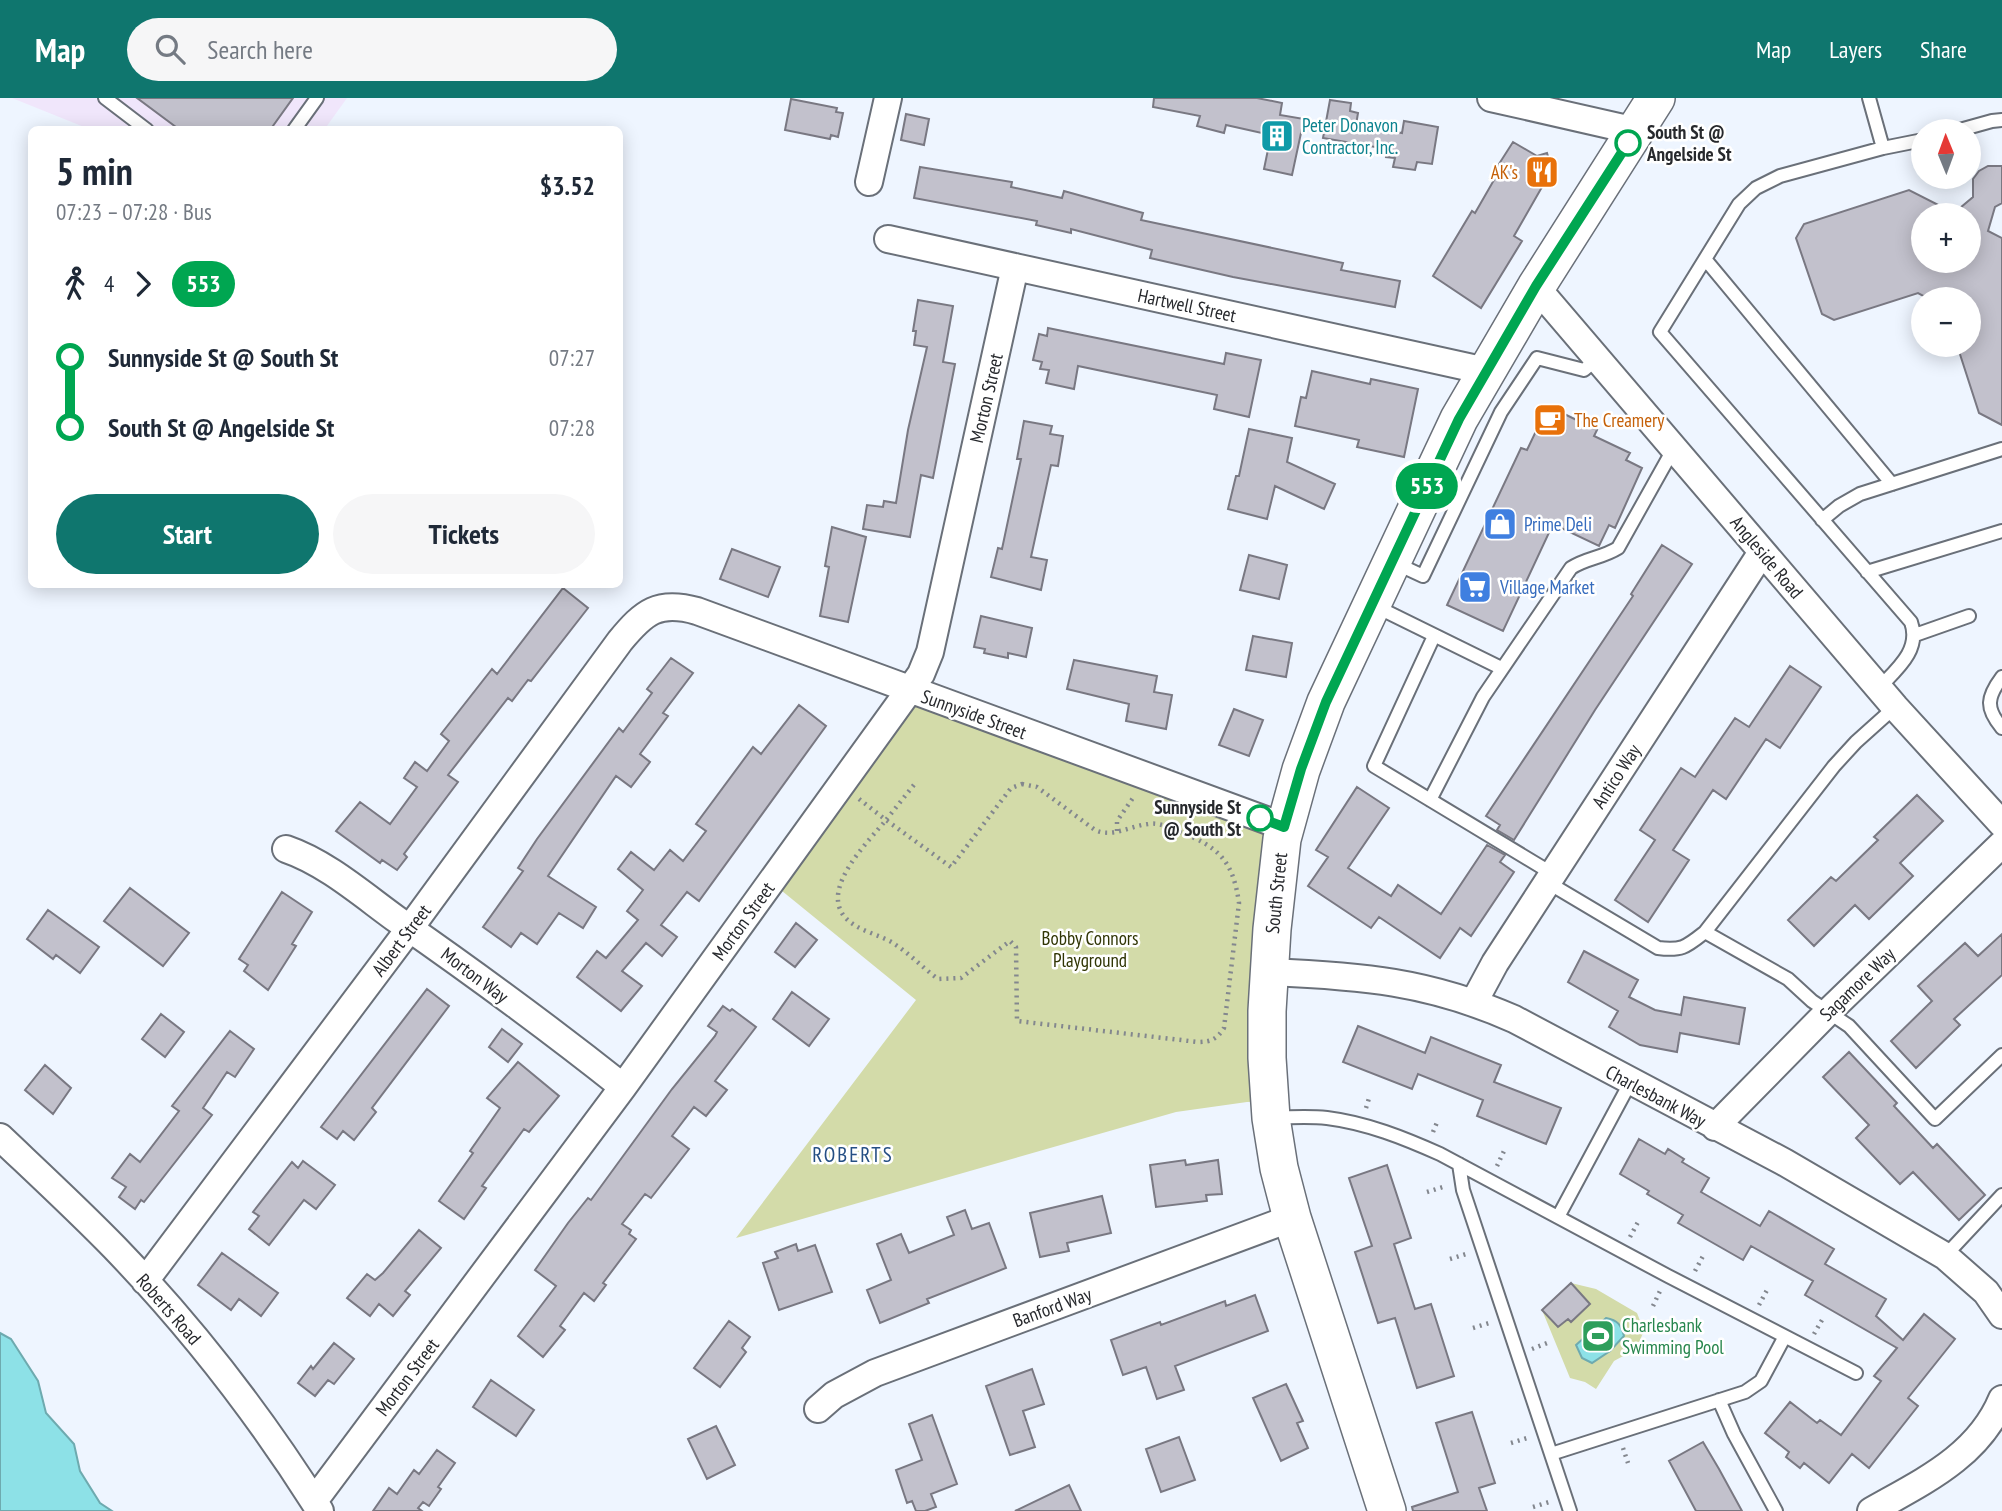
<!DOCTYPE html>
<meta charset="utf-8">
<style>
:root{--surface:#fff;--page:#f6f6f7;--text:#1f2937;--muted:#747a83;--accent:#0f766e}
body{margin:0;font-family:"PT Sans Narrow",sans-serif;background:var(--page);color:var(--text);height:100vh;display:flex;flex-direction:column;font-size:26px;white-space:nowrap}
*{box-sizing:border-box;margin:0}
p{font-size:23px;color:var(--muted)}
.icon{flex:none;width:38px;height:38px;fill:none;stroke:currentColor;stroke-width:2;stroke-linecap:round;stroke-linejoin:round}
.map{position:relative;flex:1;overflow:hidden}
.drawer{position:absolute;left:28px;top:28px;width:595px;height:462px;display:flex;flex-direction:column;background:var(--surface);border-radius:10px;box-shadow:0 4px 18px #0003}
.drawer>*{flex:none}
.badge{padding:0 14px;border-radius:23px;font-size:24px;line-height:46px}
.needle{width:46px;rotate:359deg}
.controls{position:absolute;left:1911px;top:21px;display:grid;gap:14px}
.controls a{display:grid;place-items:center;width:70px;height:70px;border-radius:50%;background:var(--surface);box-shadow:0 4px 18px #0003;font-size:35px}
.map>.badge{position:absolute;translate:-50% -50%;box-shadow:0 0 0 4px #fff}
.legs{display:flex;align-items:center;gap:10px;height:77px;padding:0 28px;font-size:23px}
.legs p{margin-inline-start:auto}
.headline{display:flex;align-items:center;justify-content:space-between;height:119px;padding:0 28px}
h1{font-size:38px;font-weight:700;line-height:52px}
.button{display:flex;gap:14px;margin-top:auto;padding:14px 28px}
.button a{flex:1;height:80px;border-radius:42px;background:var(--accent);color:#fff;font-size:28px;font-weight:700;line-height:80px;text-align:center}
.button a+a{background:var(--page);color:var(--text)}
ul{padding:0 28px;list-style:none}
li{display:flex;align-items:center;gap:24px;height:70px;font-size:26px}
li i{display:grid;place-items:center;width:10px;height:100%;margin:0 9px;background:currentColor}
li i::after{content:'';width:18px;height:18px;margin:-9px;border:5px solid;border-radius:50%;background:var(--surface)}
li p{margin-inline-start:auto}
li:first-child i{background:linear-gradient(#0000 50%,currentColor 0)}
li:last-child i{background:linear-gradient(currentColor 50%,#0000 0)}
header{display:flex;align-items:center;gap:42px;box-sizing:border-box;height:98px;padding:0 35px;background:var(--accent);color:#fff}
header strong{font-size:33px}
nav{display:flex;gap:38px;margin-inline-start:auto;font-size:24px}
.search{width:490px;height:63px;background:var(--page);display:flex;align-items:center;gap:18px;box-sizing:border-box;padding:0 24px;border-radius:38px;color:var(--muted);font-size:26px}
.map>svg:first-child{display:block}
</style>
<header>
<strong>Map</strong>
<div class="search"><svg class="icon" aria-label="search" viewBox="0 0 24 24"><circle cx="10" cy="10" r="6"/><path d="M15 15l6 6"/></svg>Search here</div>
<nav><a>Map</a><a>Layers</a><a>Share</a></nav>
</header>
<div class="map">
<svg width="2002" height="1413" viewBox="0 0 2002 1413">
<rect width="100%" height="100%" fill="#eef5ff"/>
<!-- commercial -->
<path fill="#f0e6fb" d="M12,0H347L324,32L89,31Z"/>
<!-- green -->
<path fill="#d3dba9" d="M910,593L1285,729L1269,1003L1247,1004L1176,1014L736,1140L916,902L771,784Z
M1571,1185L1596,1191L1637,1215L1644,1233L1636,1251L1614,1263L1596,1291L1585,1284L1570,1280L1542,1212Z"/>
<!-- water -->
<path fill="#8de1e7" stroke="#6eaaaf" stroke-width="2" d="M1606,1220C1618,1222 1621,1227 1624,1238L1610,1253L1592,1265L1582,1260L1576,1247Z
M0,1235L11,1241L38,1283L46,1315L74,1346L80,1373L100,1405L112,1413H0Z"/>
<!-- building -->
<path fill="#c2c1cc" stroke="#797882" stroke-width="2" fill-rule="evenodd" d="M137,0H293L270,32H180Z
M1154,0H1257L1282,5L1280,17L1304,21L1292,77L1264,71L1271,37L1226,27L1224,35L1197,28L1200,18L1153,9Z
M791,1L837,10L836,14L843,15L838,39L831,37L830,41L785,32Z
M1330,2L1351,5L1350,13L1358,15L1356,27L1402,35L1404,23L1438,29L1432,66L1417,64L1415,72L1393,69L1395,60L1386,59L1387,51L1323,40Z
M906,16L929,21L924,47L901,42Z
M1513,44L1537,58L1547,55L1550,65L1554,68L1514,138L1522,143L1481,210L1433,178L1472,113L1475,115L1494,82L1490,80Z
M1988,68H2002V105L1995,109L1988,133L2002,140V327L1979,315L1957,247H1969V201H1929L1918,195L1834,222L1822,216L1796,140L1804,126L1909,92L1954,115L1973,99V81L1979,73ZM1923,117H1969V163H1923Z
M920,69L1012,84L1011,89L1062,100L1064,93L1143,115L1141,122L1343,165L1341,172L1400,183L1395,209L1233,179L1150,160L1152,152L1071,131V135L1036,127L1037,123L914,100Z
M918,202L953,208L943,264L955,266L933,380L921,377L910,439L863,431L867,407L883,409L884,403L896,405L908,332L927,249L914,247L916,233H913Z
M1048,230L1224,266L1226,255L1261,262L1249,319L1214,311L1217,297L1078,268L1074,291L1046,285L1049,272L1040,271L1042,264L1033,262L1039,236L1047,238Z
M1312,273L1370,286L1371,281L1418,291L1404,359L1357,349L1359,342L1295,328L1301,299L1306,300Z
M1548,308L1597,332L1594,338L1630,355L1626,362L1642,370L1615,430L1609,427L1599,448L1553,426L1503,533L1447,507L1521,350L1527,352Z
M1024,323L1052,328L1050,336L1063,338L1058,368L1051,367L1031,459L1047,462L1041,492L991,479L998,450L1002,451L1021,361H1017Z
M1249,331L1292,340L1287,364L1335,386L1324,411L1275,388L1267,421L1228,411L1236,378H1239Z
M832,429L866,439L848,524L820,518L829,469L825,468Z
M1662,447L1692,466L1595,612L1514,742L1497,732L1500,727L1486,718L1633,498L1631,496Z
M732,451L780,469L768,499L720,481Z
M1249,457L1287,467L1279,501L1240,492Z
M563,490L588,510L531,583L528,582L512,603L508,600L448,677L458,684L404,756L407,759L397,772L382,762L380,765L336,733L360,704L390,726L417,689L404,680L415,664L427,673L449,643L441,636L492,571L497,576Z
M981,518L1032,530L1026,559L1008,555V560L984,555L985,551L974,549Z
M1253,538L1292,545L1286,579L1246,572Z
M671,560L693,575L663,615L668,618L640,656L650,664L631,689L616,678L548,778L596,809L583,830L559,815L537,846L521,835L511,849L483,829L523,773L518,770L537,741L619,630L623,634L652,595L647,591Z
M1074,562L1157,578L1154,594L1172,597L1166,631L1126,623L1129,606L1067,591Z
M1790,568L1821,589L1780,650L1766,641L1726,701L1713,692L1673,752L1689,762L1648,824L1615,802L1655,742L1640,732L1681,670L1695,679L1735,620L1749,629Z
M799,607L826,628L699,803L687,794L661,827L677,839L662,858L646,845L622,873L642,888L621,913L577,879L597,853L606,860L638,822L627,813L643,792L618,771L631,754L654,772L670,752L683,763L706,733L696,726L753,649L761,656Z
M1234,611L1263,622L1249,658L1219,647Z
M1357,689L1389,710L1348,770L1391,798L1398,787L1441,816L1487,747L1505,757L1500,764L1514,774L1471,838L1460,830L1440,860L1379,819L1371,830L1308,788L1328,759L1316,752Z
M1917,697L1943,723L1900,765L1913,778L1869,821L1855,807L1814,848L1788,822L1831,779L1836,783L1878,742L1874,739Z
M130,790L189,835L163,868L104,823Z
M282,794L312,814L292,846L296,848L268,892L244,873L248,867L239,861Z
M48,812L99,849L80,875L56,857L53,861L27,841Z
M796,825L817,842L795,869L775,854Z
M2002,836V877L1954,921L1960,927L1916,970L1891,943L1932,903L1918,888L1965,845L1978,858Z
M1584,853L1638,882L1629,899L1655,912L1681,917L1684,899L1745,910L1739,946L1680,935L1677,954L1640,947L1609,929L1618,913L1568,884Z
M427,891L449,908L372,1010L376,1014L354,1042L343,1033L337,1041L321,1029Z
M792,894L829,921L809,948L773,921Z
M723,908L730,913L732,911L756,929L715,983L727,992L706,1018L694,1009L672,1038L689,1051L651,1100L645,1096L622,1126L631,1132L629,1136L636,1141L603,1185L606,1187L594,1203L584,1195L560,1228L565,1232L543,1259L518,1238L556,1188L535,1172L568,1125L588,1100L591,1102L672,991L715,938L717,934L708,928Z
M161,916L184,934L165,959L142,941Z
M1358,928L1425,955L1431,939L1501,967L1494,984L1561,1010L1546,1046L1477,1018L1483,1002L1418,976L1412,991L1343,964Z
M502,931L522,946L508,964L489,949Z
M230,933L254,951L235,979L227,974L203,1010L212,1017L144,1104L141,1102L135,1111L119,1099L126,1089L112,1080L130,1056L140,1064L179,1013L172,1008Z
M1849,954L1897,1005L1894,1008L1933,1050L1937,1046L1985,1097L1959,1122L1913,1074L1900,1086L1856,1040L1869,1027L1823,979Z
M518,964L559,998L529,1034L524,1031L482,1088L486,1090L464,1121L439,1103L473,1055L470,1053L500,1010L487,1000Z
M45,967L71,990L53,1016L25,992Z
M1639,1041L1665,1056L1668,1051L1684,1061L1682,1064L1709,1080L1701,1094L1760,1128L1769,1113L1834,1151L1825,1166L1886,1201L1876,1218L1903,1242L1924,1216L1955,1241L1908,1300L1918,1308L1869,1370L1852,1356L1829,1385L1804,1365L1800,1370L1786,1359L1789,1354L1765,1335L1790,1304L1817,1325L1820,1322L1841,1337L1881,1283L1874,1278L1897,1250L1805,1197L1813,1183L1751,1148L1743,1162L1678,1125L1683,1117L1647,1096L1649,1093L1620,1076Z
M1185,1062L1186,1067L1218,1062L1222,1096L1206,1097L1207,1103L1156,1109L1150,1067Z
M303,1063L335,1087L316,1111L304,1102L269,1147L249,1131L259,1118L253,1114L292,1064L298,1070Z
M1387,1067L1411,1140L1394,1146L1415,1211L1431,1206L1454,1278L1417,1290L1395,1220L1378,1225L1355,1154L1372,1148L1349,1080Z
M1102,1098L1111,1135L1067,1145L1069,1153L1040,1159L1030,1115Z
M965,1112L972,1131L989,1125L1006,1170L927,1201L929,1205L880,1225L867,1192L891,1182L877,1146L901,1136L909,1155L954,1137L947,1119Z
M419,1132L441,1150L405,1193L410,1197L393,1218L379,1206L370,1218L347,1200L367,1176L375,1182L383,1175Z
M796,1146L798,1153L815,1147L832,1194L779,1212L763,1165L778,1160L775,1154Z
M222,1155L278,1195L261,1218L239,1201L231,1212L198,1187Z
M1571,1185L1590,1206L1571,1224L1568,1221L1558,1229L1542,1212Z
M1255,1197L1268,1233L1175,1268L1184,1292L1157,1301L1146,1269L1123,1277L1111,1242L1160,1224L1161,1227L1225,1203L1226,1208Z
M729,1223L750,1239L742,1250L746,1254L720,1289L694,1270Z
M334,1245L354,1261L334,1286L328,1282L315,1298L298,1285L311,1268L313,1271Z
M1032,1271L1044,1306L1023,1313L1035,1349L1010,1357L986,1288Z
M491,1282L534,1312L516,1338L473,1309Z
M1286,1286L1303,1323L1297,1325L1308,1350L1281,1363L1253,1300Z
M1472,1314L1495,1385L1479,1390L1487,1413H1413L1412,1409L1458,1394L1436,1325Z
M932,1317L957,1386L931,1396L936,1409L925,1413H916L912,1403L907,1405L896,1372L922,1362L909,1326Z
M716,1328L735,1367L707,1381L688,1341Z
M1179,1339L1195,1382L1161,1394L1146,1351Z
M1703,1344L1719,1371L1742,1413H1696L1669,1363Z
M437,1352L455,1365L438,1389L441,1391L429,1408L423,1404L418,1410L422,1413H373L389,1390L397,1396L414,1372L419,1376Z
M1069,1387L1081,1413H1015Z"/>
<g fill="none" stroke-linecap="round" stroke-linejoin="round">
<defs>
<path id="lane" d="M105,0L147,32
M1869,0L1883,50L1923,42
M294,32L317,0
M1956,33L1992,23L2002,22
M1705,161L1892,386
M1822,422L1839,408L1860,396L2002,351
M1395,465L1423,478L1501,314L1537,260L1584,272L1598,260
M1867,474L2002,433
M1375,508L1501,570
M1915,537L1969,518
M1434,538L1374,668L1553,776
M2002,579C1987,599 1985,610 2002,630
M1879,590C1897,571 1921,552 1911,524L1660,234L1739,106L1756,90L1780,78L1883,50
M1430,702L1483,599L1571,470C1586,460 1602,460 1618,450L1674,350
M1547,784L1658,850C1682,853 1686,849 1705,834L1834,668L1856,644L1895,609
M1705,834L1788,881L1812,903L1849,928L1935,1021L2002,957
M1272,1020C1290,1019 1309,1018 1327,1020C1367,1025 1404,1040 1440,1056L1668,1178L1856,1275
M1459,1066L1463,1092L1570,1413
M1558,1119L1630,985
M1945,1158L2002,1097
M1719,1302L1734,1336L1776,1413
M1551,1356L1745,1294L1761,1283L1784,1240"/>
<path id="street" d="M1491,0L1636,33
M869,84L888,0
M888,141L1486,273
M1536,189L1895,609L2002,726
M286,751C327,765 364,798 399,823C475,876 550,931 623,989
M1269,874C1361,878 1428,883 1514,921L1784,1064L1945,1158L1986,1194L2002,1217
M1474,904L1495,865L1762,454
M1715,1029L1828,914L2002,746
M0,1039C39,1076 78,1112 115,1150C192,1230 261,1319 320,1413
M145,1183L410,830L620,543C644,514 658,502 697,513L1285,729
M818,1311L834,1297L875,1275L1292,1120
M314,1403L623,989L921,576L930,554L1015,169
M1871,1413C1922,1384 1978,1359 2002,1301"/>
<path id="secondary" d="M1387,1413L1292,1120L1279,1070L1271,1020L1267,960V913L1272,831L1282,741L1301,672L1326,604L1459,321L1536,189L1656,0"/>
</defs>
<!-- lane casing -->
<use href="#lane" stroke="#6a7079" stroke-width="16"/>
<!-- street casing -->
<use href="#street" stroke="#6a7079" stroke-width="30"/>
<!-- secondary casing -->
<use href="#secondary" stroke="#6a7079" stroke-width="40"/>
<!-- path -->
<path stroke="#83878e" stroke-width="4.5" stroke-dasharray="2 5" stroke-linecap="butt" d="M1022,686L1037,689L1095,732C1112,740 1130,728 1148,726C1160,724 1169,730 1180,734C1219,749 1233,763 1239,805L1224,930C1217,941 1211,944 1198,944L1017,923L1016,849L1010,843L961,880L938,881C923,870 911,857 896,847C881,836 857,834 844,818C821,789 869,743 886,722L951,769L1011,690Z
M859,701L886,722L917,683
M1117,733V723L1135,697
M1366,1010L1370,997
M1433,1034L1438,1022
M1497,1068L1504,1053
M1427,1094L1446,1088
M1630,1139L1638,1124
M1450,1161L1466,1156
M1695,1173L1703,1158
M1759,1207L1767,1192
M1653,1208L1660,1193
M1473,1230L1489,1225
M1814,1236L1822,1222
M1532,1251L1547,1245
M1511,1345L1527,1340
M1623,1350L1628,1365
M1533,1409L1549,1404"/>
<!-- lane -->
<use href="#lane" stroke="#fff" stroke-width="12"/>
<!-- street -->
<use href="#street" stroke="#fff" stroke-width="26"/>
<!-- secondary -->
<use href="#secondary" stroke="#fff" stroke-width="37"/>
</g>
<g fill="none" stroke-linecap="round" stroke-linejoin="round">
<defs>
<path id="line-1" d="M1260,720L1284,729L1301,671L1326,604L1459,321L1536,188L1628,45"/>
</defs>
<!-- line-1 casing -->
<use href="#line-1" stroke="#fff" stroke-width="16"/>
<!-- line-1 -->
<use href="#line-1" stroke="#00a651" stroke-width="10"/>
</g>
<!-- icons -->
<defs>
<symbol id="building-square" viewBox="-11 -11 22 22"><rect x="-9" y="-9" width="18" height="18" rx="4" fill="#0f9aa8" stroke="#fff"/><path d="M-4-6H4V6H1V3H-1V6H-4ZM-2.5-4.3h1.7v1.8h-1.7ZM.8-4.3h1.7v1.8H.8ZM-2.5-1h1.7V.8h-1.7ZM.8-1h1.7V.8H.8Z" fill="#fff"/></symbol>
<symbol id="restaurant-square" viewBox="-11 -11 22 22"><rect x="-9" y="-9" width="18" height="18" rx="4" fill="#e8710a" stroke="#fff"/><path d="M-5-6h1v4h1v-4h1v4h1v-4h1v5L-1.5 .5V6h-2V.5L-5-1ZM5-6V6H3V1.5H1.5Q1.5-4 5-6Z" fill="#fff"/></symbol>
<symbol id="cafe-square" viewBox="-11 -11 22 22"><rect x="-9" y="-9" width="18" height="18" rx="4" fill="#e8710a" stroke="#fff"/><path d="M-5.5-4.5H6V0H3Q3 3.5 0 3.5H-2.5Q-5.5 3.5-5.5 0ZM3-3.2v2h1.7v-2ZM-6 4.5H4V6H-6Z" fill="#fff"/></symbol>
<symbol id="shop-square" viewBox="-11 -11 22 22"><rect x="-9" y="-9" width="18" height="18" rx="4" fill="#3f7fe0" stroke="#fff"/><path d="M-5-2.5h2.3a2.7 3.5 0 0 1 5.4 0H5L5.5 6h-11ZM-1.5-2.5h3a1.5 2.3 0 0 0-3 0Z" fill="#fff"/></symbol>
<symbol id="supermarket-square" viewBox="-11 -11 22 22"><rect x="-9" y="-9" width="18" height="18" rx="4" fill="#3f7fe0" stroke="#fff"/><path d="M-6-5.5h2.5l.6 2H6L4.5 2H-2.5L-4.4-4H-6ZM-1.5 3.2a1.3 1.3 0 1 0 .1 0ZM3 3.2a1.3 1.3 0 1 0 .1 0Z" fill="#fff"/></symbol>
<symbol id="stadium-square" viewBox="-11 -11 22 22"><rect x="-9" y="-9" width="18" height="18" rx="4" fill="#2e9e5b" stroke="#fff"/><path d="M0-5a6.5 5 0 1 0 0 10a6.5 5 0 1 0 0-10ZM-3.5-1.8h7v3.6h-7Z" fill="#fff"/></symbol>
</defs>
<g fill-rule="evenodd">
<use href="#building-square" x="1258" y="19" width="38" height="38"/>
<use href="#restaurant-square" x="1523" y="55" width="38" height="38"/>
<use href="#cafe-square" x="1531" y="303" width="38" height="38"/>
<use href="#shop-square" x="1481" y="407" width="38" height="38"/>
<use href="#supermarket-square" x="1456" y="470" width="38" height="38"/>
<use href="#stadium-square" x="1579" y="1219" width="38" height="38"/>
</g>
<!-- markers -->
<g fill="#fff" stroke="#00a651" stroke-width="3.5">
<circle cx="1628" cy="45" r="12"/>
<circle cx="1260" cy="720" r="12"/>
</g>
<g text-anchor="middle" stroke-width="5" stroke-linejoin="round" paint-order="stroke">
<!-- culture labels -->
<g font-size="19" fill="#0d838f" stroke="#fff" text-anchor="start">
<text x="1302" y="34">Peter Donavon<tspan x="1302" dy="22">Contractor, Inc.</tspan></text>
</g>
<!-- stop labels -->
<g font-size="19" font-weight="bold" fill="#27292d" stroke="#fff" text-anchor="start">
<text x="1647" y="41">South St @<tspan x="1647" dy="22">Angelside St</tspan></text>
<text x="1241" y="716" text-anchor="end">Sunnyside St<tspan x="1241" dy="22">@ South St</tspan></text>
</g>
<!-- food labels -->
<g font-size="19" fill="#c56008" stroke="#fff" text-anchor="end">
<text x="1518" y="81">AK's</text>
<text x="1574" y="329" text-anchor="start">The Creamery</text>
</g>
<!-- street labels -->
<g font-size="19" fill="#27292d" stroke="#fff">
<text transform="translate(1187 207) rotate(12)" y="7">Hartwell Street</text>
<text transform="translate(986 300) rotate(-77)" y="7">Morton Street</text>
<text transform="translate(1767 459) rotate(50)" y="7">Angleside Road</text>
<text transform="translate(974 616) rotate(20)" y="7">Sunnyside Street</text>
<text transform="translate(1616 678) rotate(-57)" y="7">Antico Way</text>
<text transform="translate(1276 795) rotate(-84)" y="7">South Street</text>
<text transform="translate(743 823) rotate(-54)" y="7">Morton Street</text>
<text transform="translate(401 842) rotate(-53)" y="7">Albert Street</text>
<text transform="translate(475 877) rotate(37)" y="7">Morton Way</text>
<text transform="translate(1857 886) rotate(-44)" y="7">Sagamore Way</text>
<text transform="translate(1656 998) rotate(28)" y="7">Charlesbank Way</text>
<text transform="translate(1052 1209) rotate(-20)" y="7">Banford Way</text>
<text transform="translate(169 1211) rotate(49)" y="7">Roberts Road</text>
<text transform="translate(407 1279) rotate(-53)" y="7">Morton Street</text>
</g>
<!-- shop labels -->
<g font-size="19" fill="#366cbe" stroke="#fff" text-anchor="start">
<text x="1524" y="433">Prime Deli</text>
<text x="1500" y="496">Village Market</text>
</g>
<!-- park labels -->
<g font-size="19" fill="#303504" stroke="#fff">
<text x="1090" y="847">Bobby Connors<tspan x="1090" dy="22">Playground</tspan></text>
</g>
<!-- leisure labels -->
<g font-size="19" fill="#27864d" stroke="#fff" text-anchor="start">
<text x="1622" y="1234">Charlesbank<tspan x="1622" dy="22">Swimming Pool</tspan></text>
</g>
<!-- neighbourhood labels -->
<g font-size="21" letter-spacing="2" fill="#254f84" stroke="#fff">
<text x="853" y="1064">ROBERTS</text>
</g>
</g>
</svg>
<div class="controls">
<a><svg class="needle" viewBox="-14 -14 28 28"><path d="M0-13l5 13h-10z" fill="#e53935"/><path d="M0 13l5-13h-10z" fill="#747a83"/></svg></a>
<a>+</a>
<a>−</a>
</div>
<b class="badge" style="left:1427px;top:388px;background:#00a651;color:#fff">553</b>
<section class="drawer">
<div class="headline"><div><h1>5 min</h1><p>07:23 – 07:28 · Bus</p></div><b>$3.52</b></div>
<div class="legs"><svg class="icon" aria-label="walk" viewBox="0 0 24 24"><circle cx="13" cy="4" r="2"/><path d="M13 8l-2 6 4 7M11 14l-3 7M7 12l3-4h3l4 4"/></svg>4<svg class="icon" aria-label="forward" viewBox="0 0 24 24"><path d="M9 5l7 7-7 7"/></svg><b class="badge" style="background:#00a651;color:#fff">553</b></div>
<ul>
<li><i style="color:#00a651"></i><b>Sunnyside St @ South St</b><p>07:27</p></li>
<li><i style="color:#00a651"></i><b>South St @ Angelside St</b><p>07:28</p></li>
</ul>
<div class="button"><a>Start</a><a>Tickets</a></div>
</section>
</div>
